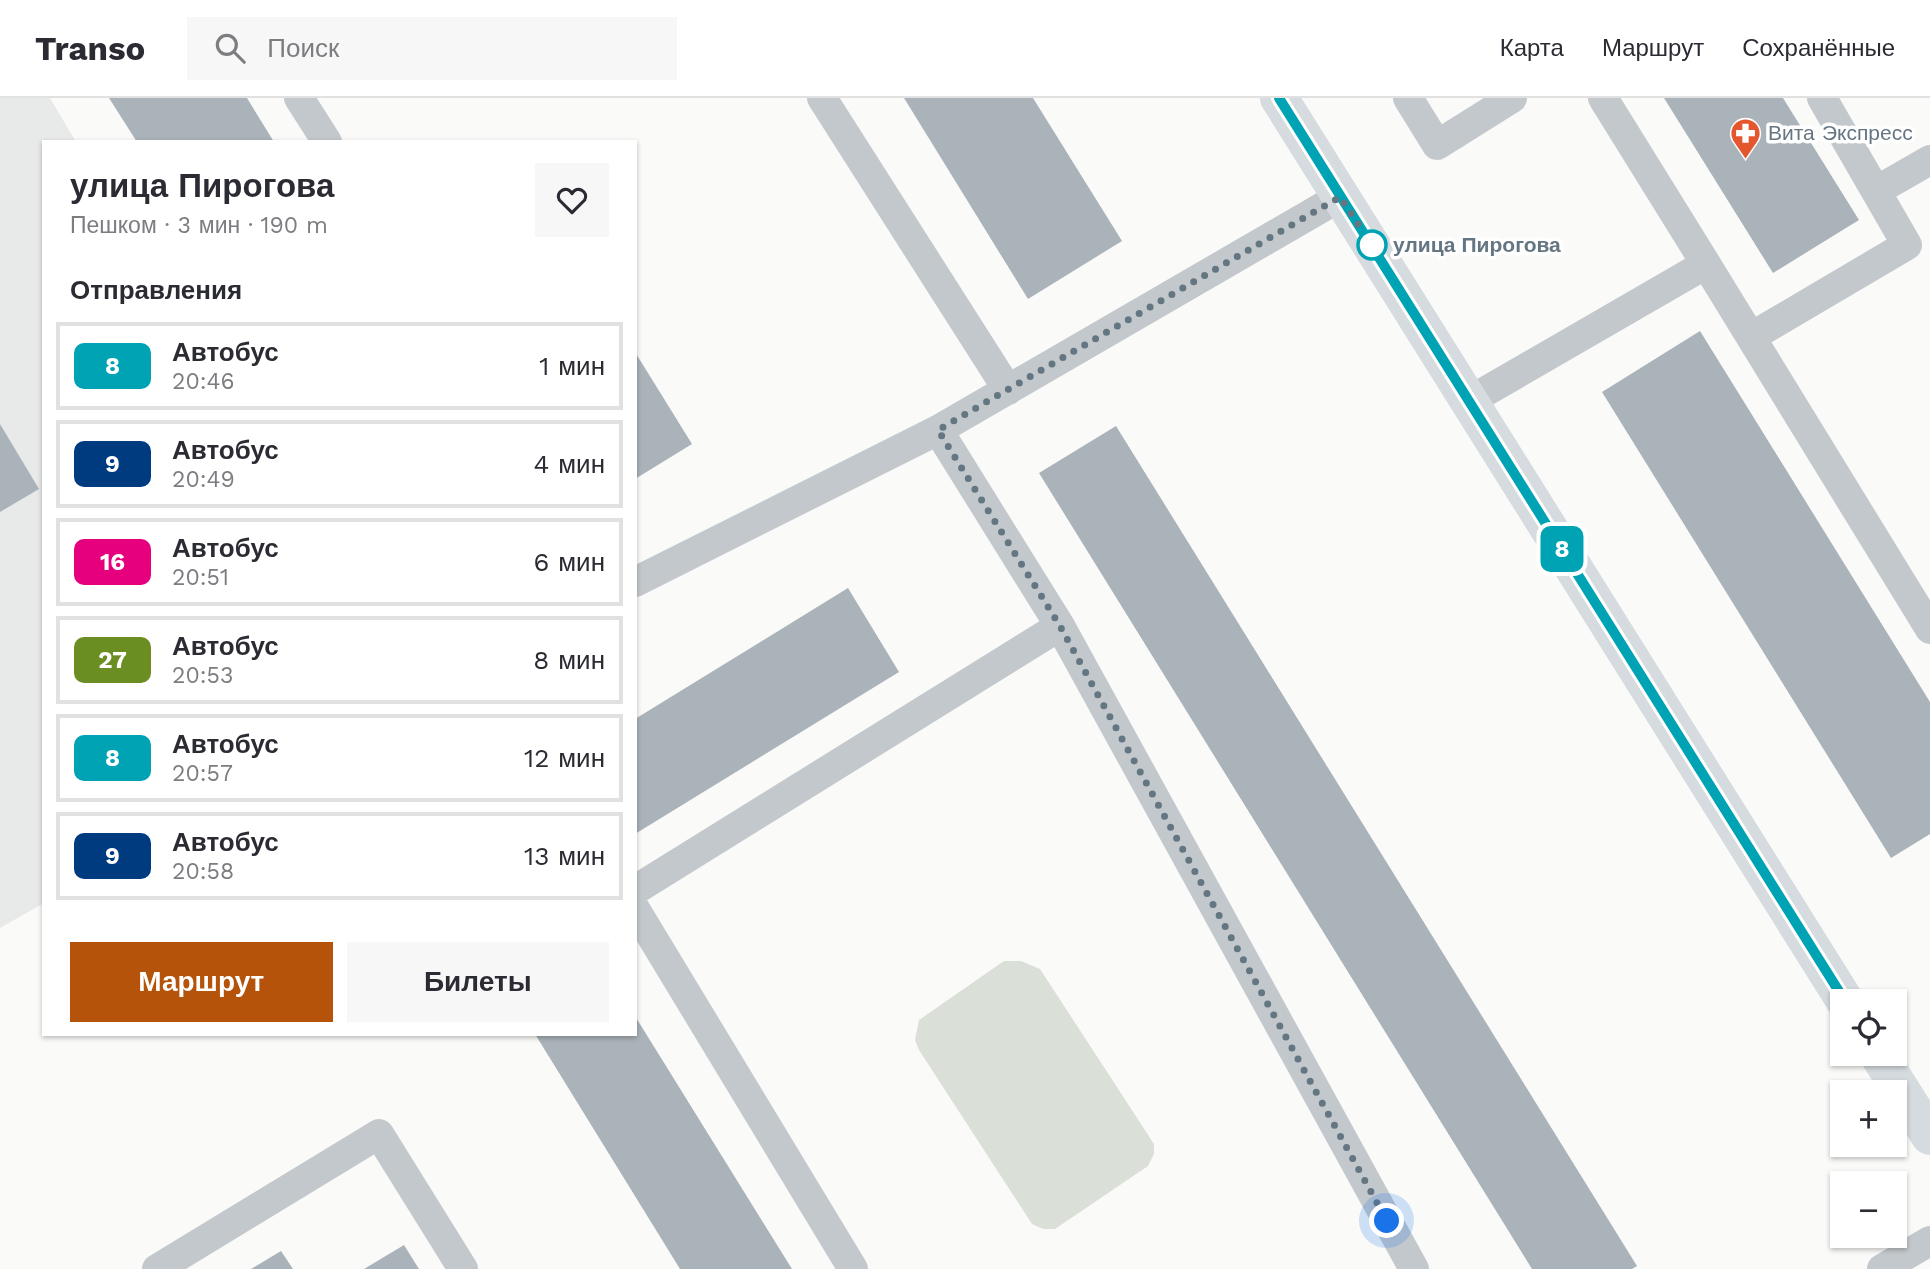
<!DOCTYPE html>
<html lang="ru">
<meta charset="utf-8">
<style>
:root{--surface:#fff;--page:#f7f7f7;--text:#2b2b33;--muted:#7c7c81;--line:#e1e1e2;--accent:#b45309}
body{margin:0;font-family:"Work Sans",sans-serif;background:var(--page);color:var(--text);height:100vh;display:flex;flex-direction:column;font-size:26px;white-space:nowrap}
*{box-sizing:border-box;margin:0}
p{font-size:23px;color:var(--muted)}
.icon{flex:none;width:38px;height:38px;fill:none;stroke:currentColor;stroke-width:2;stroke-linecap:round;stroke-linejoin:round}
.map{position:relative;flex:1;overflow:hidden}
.drawer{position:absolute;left:42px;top:42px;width:595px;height:896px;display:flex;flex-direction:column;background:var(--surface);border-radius:0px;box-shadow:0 2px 5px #0004}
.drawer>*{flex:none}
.badge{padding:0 14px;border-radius:10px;font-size:24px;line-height:46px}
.buttons{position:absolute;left:1830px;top:891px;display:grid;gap:14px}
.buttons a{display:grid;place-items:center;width:77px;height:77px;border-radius:0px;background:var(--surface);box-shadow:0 2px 5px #0004;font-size:35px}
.you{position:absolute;width:35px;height:35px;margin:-18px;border:5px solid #fff;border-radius:50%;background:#1a73e8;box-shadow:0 0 0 10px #1a73e833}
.map>.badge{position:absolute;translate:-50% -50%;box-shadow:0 0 0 4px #fff}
h2{padding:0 28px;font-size:26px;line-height:63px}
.round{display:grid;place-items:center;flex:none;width:74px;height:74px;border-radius:0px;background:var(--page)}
.summary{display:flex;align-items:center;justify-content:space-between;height:119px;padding:0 28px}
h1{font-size:33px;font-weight:600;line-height:52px}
.primary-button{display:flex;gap:14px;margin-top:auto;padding:14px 28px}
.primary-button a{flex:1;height:80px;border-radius:0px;background:var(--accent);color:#fff;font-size:28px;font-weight:600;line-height:80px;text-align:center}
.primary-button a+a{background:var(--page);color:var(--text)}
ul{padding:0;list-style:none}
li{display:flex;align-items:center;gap:21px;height:88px;margin:0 14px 10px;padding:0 14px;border:4px solid var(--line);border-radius:0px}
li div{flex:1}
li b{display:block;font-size:26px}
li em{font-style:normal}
li .badge{min-width:77px;font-weight:700;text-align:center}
header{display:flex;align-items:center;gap:42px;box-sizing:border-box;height:98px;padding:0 35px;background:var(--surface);border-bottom:2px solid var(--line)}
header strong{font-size:33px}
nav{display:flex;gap:38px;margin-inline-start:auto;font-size:24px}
.search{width:490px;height:63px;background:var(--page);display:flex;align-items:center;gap:18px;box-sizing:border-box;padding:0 24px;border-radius:0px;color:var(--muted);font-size:26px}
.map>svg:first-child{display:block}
</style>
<header>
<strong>Transo</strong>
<div class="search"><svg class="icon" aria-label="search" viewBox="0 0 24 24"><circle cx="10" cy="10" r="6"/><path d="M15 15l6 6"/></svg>Поиск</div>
<nav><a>Карта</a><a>Маршрут</a><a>Сохранённые</a></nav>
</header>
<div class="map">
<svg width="1930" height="1171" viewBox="0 0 1930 1171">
<rect width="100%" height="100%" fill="#fafaf8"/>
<!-- built -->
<path fill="#e8e9e9" d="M0,0H50L76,44H44V805L0,830Z"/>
<!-- green -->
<path fill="#dadfd7" d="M1004,863H1021L1040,871L1154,1046V1056L1148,1068L1055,1131H1043L1032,1126L919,952L915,942L919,922Z"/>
<!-- building -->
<path fill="#aab3b9" d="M109,0H247L274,44H137Z
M904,0H1033L1122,143L1028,201Z
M1664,0H1783L1859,122L1773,175Z
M1700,233L1930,604V736L1891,760L1602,294Z
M635,254L692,346L635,381Z
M0,326L39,391L0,414Z
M1116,328L1637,1168L1632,1171H1532L1039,375Z
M848,490L899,574L635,736V621Z
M635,918L792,1171H680L535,936H635Z
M404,1147L419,1171H364Z
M281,1153L293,1171H251Z"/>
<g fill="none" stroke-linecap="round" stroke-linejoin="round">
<!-- lane -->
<path stroke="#c3c8cc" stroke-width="30" d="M299,0L327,44
M822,0L1008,292
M1408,0L1437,47L1512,0
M1603,0L1706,166
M1876,93L1930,62
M1340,99L938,332L1060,528L1414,1171
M1751,239L1907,147L1822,0
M1469,303L1706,166L1930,531
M635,484L938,332
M635,792L1060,528
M635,811L853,1171
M157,1171L379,1036L463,1171
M1882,1171L1930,1143"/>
<!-- secondary -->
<path stroke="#d6dbdf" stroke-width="38" d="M1279,0L1845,903
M1878,956L1930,1038"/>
</g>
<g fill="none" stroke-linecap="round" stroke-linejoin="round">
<defs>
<path id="line" d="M1279,0L1845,903"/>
</defs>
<!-- line casing -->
<use href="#line" stroke="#fff" stroke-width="16"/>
<!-- line -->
<use href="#line" stroke="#00a3b4" stroke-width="10"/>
<!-- walk -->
<path stroke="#657683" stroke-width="7" stroke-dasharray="0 12.6" d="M1372,147L1340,99L938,332L1060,528L1387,1123"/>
</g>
<!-- icons -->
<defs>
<symbol id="pharmacy-pin" viewBox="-11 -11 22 30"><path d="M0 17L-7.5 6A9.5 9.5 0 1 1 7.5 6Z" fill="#e4572e" stroke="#fff"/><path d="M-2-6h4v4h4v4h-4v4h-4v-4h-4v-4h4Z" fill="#fff"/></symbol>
</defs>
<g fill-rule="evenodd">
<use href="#pharmacy-pin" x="1728" y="18" width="35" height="47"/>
</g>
<!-- markers -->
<circle fill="#fff" stroke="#00a3b4" stroke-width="3.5" cx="1372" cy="147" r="14"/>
<g text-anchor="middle" stroke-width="7" stroke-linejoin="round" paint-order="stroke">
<!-- poi labels -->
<g font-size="21" fill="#657683" stroke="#fff" text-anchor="start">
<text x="1768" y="42">Вита Экспресс</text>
</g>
<!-- stop labels -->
<g font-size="21" font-weight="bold" fill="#657683" stroke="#fff" text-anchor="start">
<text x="1393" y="154">улица Пирогова</text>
</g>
</g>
</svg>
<div class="buttons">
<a><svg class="icon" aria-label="locate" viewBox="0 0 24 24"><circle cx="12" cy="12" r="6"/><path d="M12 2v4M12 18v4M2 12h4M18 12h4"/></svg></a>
<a>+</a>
<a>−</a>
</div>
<div class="you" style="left:1387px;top:1123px"></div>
<b class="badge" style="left:1562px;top:451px;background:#00a3b4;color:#fff">8</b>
<section class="drawer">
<div class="summary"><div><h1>улица Пирогова</h1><p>Пешком · 3 мин · 190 m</p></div><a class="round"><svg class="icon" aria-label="heart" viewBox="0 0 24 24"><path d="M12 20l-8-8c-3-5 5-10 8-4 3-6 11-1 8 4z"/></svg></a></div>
<h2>Отправления</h2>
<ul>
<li><span class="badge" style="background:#00a3b4;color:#fff">8</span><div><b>Автобус</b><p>20:46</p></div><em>1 мин</em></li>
<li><span class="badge" style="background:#003b80;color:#fff">9</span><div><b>Автобус</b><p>20:49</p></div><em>4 мин</em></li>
<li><span class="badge" style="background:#e6007e;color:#fff">16</span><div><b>Автобус</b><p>20:51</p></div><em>6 мин</em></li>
<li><span class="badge" style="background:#6b8e23;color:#fff">27</span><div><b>Автобус</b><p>20:53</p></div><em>8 мин</em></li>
<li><span class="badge" style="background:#00a3b4;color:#fff">8</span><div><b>Автобус</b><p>20:57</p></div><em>12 мин</em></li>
<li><span class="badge" style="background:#003b80;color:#fff">9</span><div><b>Автобус</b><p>20:58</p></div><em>13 мин</em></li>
</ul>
<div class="primary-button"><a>Маршрут</a><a>Билеты</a></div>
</section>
</div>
